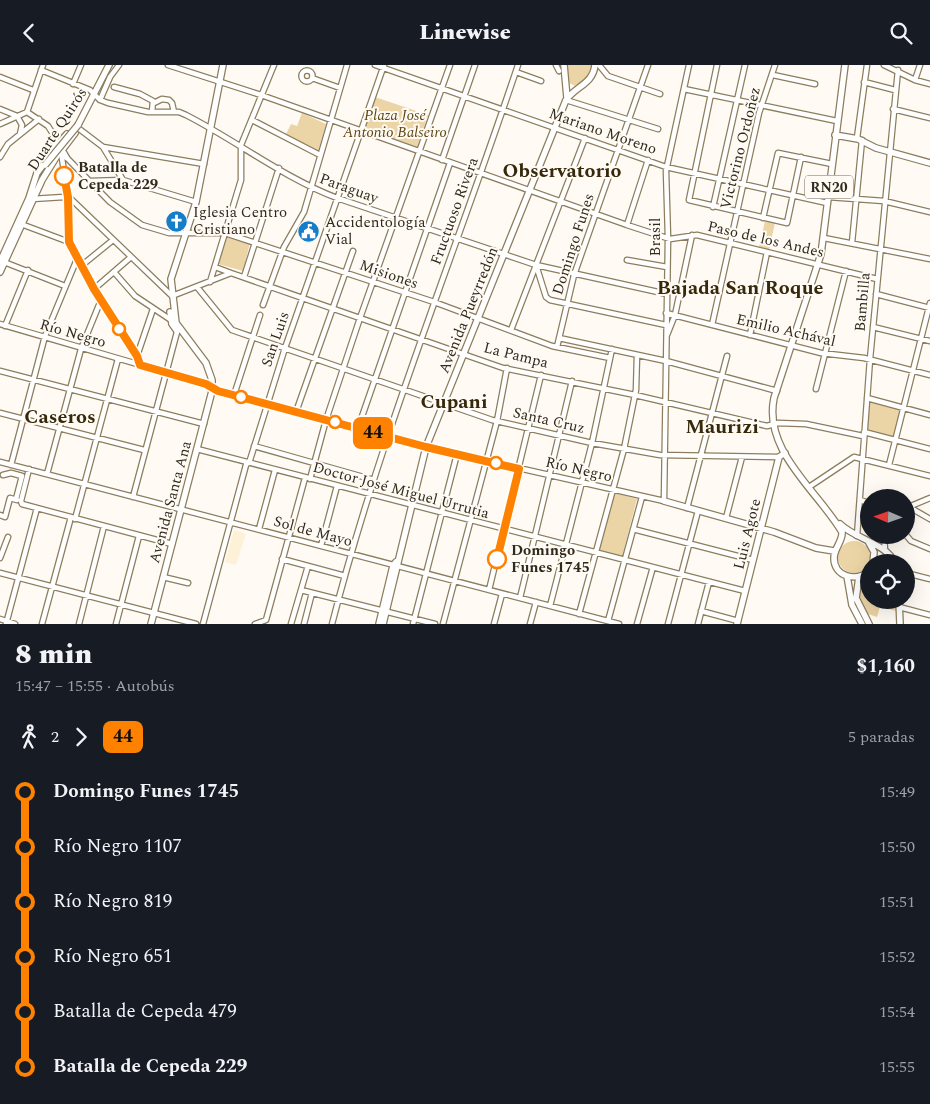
<!DOCTYPE html>
<html lang="es">
<meta charset="utf-8">
<style>
:root{--surface:#171b24;--page:#20242c;--text:#f1f3f6;--muted:#9ea1a6}
body{margin:0;font-family:Spectral,serif;background:var(--page);color:var(--text);height:100vh;display:flex;flex-direction:column;font-size:19px;white-space:nowrap}
*{box-sizing:border-box;margin:0}
p{font-size:16px;color:var(--muted)}
.icon{flex:none;width:28px;height:28px;fill:none;stroke:currentColor;stroke-width:2;stroke-linecap:round;stroke-linejoin:round}
.map{position:relative;height:559px;overflow:hidden}
.drawer{display:flex;flex-direction:column;background:var(--surface);flex:1}
.drawer>*{flex:none}
.badge{padding:0 10px;border-radius:8px;font-size:18px;line-height:32px}
.needle{width:32px;rotate:272deg}
.controls{position:absolute;left:860px;top:424px;display:grid;gap:10px}
.controls a{display:grid;place-items:center;width:55px;height:55px;border-radius:50%;background:var(--surface);box-shadow:0 5px 20px #0002;font-size:25px}
.map>.badge{position:absolute;translate:-50% -50%;box-shadow:0 0 0 2px #fff}
.legs{display:flex;align-items:center;gap:8px;height:55px;padding:0 15px;font-size:16px}
.legs p{margin-inline-start:auto}
.overview{display:flex;align-items:center;justify-content:space-between;height:85px;padding:0 15px}
h1{font-size:28px;font-weight:800;line-height:38px}
ul{padding:0 15px;list-style:none}
li{display:flex;align-items:center;gap:18px;height:55px;font-size:19px}
li i{display:grid;place-items:center;width:8px;height:100%;margin:0 6px;background:currentColor}
li i::after{content:'';width:12px;height:12px;margin:-6px;border:4px solid;border-radius:50%;background:var(--surface)}
li p{margin-inline-start:auto}
li:first-child i{background:linear-gradient(#0000 50%,currentColor 0)}
li:last-child i{background:linear-gradient(currentColor 50%,#0000 0)}
header{display:flex;justify-content:space-between;align-items:center;height:65px;padding:0 15px;background:var(--surface);font-size:22px;font-weight:800}
.map>svg:first-child{display:block}
</style>
<header><svg class="icon" aria-label="back" viewBox="0 0 24 24"><path d="M15 5l-7 7 7 7"/></svg>Linewise<svg class="icon" aria-label="search" viewBox="0 0 24 24"><circle cx="10" cy="10" r="6"/><path d="M15 15l6 6"/></svg></header>
<div class="map">
<svg width="930" height="559" viewBox="0 0 930 559">
<rect width="100%" height="100%" fill="#fffbf4"/>
<!-- built -->
<path fill="#fdf1d8" d="M234,465L246,469L236,500L225,497Z"/>
<!-- green -->
<path fill="#ebd4a5" d="M566,0H592L585,16L575,21L567,17Z
M375,32L428,50L416,85L363,66Z
M302,48L326,59L318,87L285,71L291,59L297,61Z
M765,156L775,158L769,185L759,182Z
M226,171L250,178L243,206L218,199Z
M869,337L900,344L893,372L867,365Z
M614,428L637,434L622,492L599,486Z
M838 492a16 16 0 1 1 32 0a16 16 0 1 1-32 0Z
M869,513V535H895L896,546L880,542L877,552L865,548L859,529L860,516Z"/>
<g fill="none" stroke-linecap="round" stroke-linejoin="round">
<defs>
<path id="minor" d="M168,0L261,30L627,160L670,174L697,170L877,214
M375,0L666,102L827,138
M556,0L559,6
M599,0L608,11L660,29
M717,0L689,135L787,158L801,92
M884,0L915,15L930,19
M41,5L90,25L100,35L108,38L148,47H179L186,50C237,76 284,113 337,133L536,200L667,229
M301.5 11a5.5 5.5 0 1 1 11 0a5.5 5.5 0 1 1-11 0Z
M516,7L541,16
M773,10L815,19
M0,12L33,25
M312,13L340,23
M915,15L920,0
M864,17L895,25
M73,19L81,0
M114,22L140,29L153,36L152,47
M684,24L837,56
M100,35L110,12L119,0
M566,35L658,64
M154,38L162,34L169,35L172,38L174,47
M0,44L17,51
M893,44L930,53
M27,47L48,61L56,74
M17,51L22,60L20,69
M252,55L320,90
M0,59L27,47L43,0
M78,63L103,82L204,99
M857,73L867,0
M103,82L123,115
M61,87L68,132L69,177L94,224L137,291L140,300
M64,90L110,137L142,160L169,168H225L434,237L552,281L610,293
M0,92L8,79L39,54
M442,95L475,0
M90,116L123,115L196,137
M828,132L884,136L930,147
M32,134L64,132L71,134L172,231L231,208L503,303L635,330L767,361L778,358L806,359L863,371
M713,142L745,0
M763,153L778,88L832,99
M21,159L69,177
M627,160L648,95
M824,173L930,194
M852,178L862,75
M627,195L667,202
M4,197L65,221
M536,200L546,232L550,235L666,260
M81,201L113,175
M215,202L231,208
M114,207L135,231L171,255
M244,212L279,103
M210,217L241,115V80L274,0
M197,222L232,265L492,355L592,378L660,390L779,392
M94,224L131,192
M876,229L930,243
M263,240L284,182L304,147L347,0
M666,248L821,288L864,293L930,310
M0,259L206,319L218,326L426,382L664,436L668,173L666,106L689,0
M712,260L759,48L775,0
M5,261L28,205
M873,262L930,276
M511,265L585,73
M667,270L675,250L692,170
M750,270L767,187
M559,273L666,296L777,326
M557,282L574,210L648,0
M137,291L153,244
M0,306L204,359
M816,324L846,206
M234,330L260,250
M867,333L930,350
M296,347L353,186
M0,348L144,385
M358,363L450,98
M864,367L930,384
M254,381L374,415
M197,384L745,526
M0,397L619,559
M11,400L45,271L77,194
M889,400L930,238
M29,404L21,436L22,439L172,479
M47,409L81,284L101,235
M3,410L11,408L22,411L16,434
M310,414L326,355L360,253L450,0
M809,422L854,392L930,411
M133,432L177,267
M860,435L869,438
M909,442L930,454
M687,443L727,291
M906,443L930,433
M0,450L5,452L10,433L17,435
M726,453L742,392
M75,454L118,294
M259,464L275,405
M633,464L753,495
M884,470L885,486
M906,470L911,476L930,484
M857,471L870,294L898,5
M321,481L337,421
M0,493L8,472
M282,494L345,511
M0,508L196,559
M906,508L930,514
M163,512L188,518
M301,525L435,559
M489,525L541,310
M520,533L572,316
M550,541L592,378L612,284
M899,542L930,550
M701,546L738,556
M579,549L624,384L636,325L637,290
M0,554L15,559
M608,556L642,432
M6,559L37,443
M42,559L71,452
M79,559L104,461
M116,559L139,471
M203,559L246,400L250,395L285,283L384,0
M255,559L266,555L305,413
M291,559L308,501
M304,559L312,528
M332,559C381,368 456,186 518,0
M413,559L457,389
M443,559L497,356L507,303
M494,559L502,529
M530,559L536,537
M637,559L653,502
M668,559L698,446
M698,559L709,517"/>
<path id="major" d="M564,0L567,33
M845,0L821,189L774,333C763,386 817,425 842,467C843,476 834,483 834,493C834,512 856,517 869,506
M78,60L109,0
M835,70L858,74L876,83L930,98
M58,79L67,69
M66,92L62,85L75,68
M29,133L37,108L54,85L55,72
M0,197L30,131
M0,207L42,115L60,86
M170,247L172,259L177,266
M664,436L774,467L816,483L834,486
M840,459C855,474 886,478 895,498
M869,478L874,487L873,498
M847,511L852,540L862,559
M859,512L856,533L869,559
M899,535L900,559
M151,559L212,326V315L206,298L176,258L171,214L196,137L223,0
M379,559L393,501L396,497
M383,559L426,382L566,35C576,21 593,19 595,0
M737,559L779,392L785,388"/>
</defs>
<!-- minor casing -->
<use href="#minor" stroke="#8c7d5e" stroke-width="7"/>
<!-- major casing -->
<use href="#major" stroke="#8c7d5e" stroke-width="8"/>
<!-- minor -->
<use href="#minor" stroke="#fff" stroke-width="4.5"/>
<!-- major -->
<use href="#major" stroke="#fff" stroke-width="5.5"/>
<defs>
<path id="major-bridge" d="M45,100L78,60"/>
</defs>
<!-- major-bridge casing -->
<use href="#major-bridge" stroke="#8c7d5e" stroke-width="8" stroke-linecap="butt"/>
<!-- major-bridge -->
<use href="#major-bridge" stroke="#fff" stroke-width="5.5"/>
</g>
<g fill="none" stroke-linecap="round" stroke-linejoin="round">
<defs>
<path id="line-1" d="M64,111L68,132L69,177L94,224L137,291L140,300L206,319L218,326L426,382L519,404L497,494"/>
</defs>
<!-- line-1 casing -->
<use href="#line-1" stroke="#fff" stroke-width="11"/>
<!-- line-1 -->
<use href="#line-1" stroke="#ff8100" stroke-width="8"/>
</g>
<!-- icons -->
<defs>
<symbol id="church-disc" viewBox="-11 -11 22 22"><circle r="9.5" fill="#167dc8" stroke="#fffbf4"/><path d="M-1.2-6h2.4v3.5h3.3v2.4h-3.3V6h-2.4V-.1h-3.3v-2.4h3.3Z" fill="#fff"/></symbol>
<symbol id="civic-disc" viewBox="-11 -11 22 22"><circle r="9.5" fill="#167dc8" stroke="#fffbf4"/><path d="M-.6-6.5H3V-4.5H.6V-3L4-1V1h2V6H-6V1h2V-1L-.6-3ZM-1.2 2.5V6h2.4V2.5Z" fill="#fff"/></symbol>
</defs>
<g fill-rule="evenodd">
<use href="#church-disc" x="164" y="144" width="25" height="25"/>
<use href="#civic-disc" x="296" y="154" width="25" height="25"/>
</g>
<!-- markers -->
<g fill="#fff" stroke="#ff8100" stroke-width="2.5">
<circle cx="64" cy="111" r="9"/>
<circle cx="119" cy="264" r="6"/>
<circle cx="241" cy="332" r="6"/>
<circle cx="335" cy="357" r="6"/>
<circle cx="496" cy="398" r="6"/>
<circle cx="497" cy="494" r="9"/>
</g>
<g text-anchor="middle" stroke-width="4" stroke-linejoin="round" paint-order="stroke">
<!-- shield labels -->
<rect fill="#fffbf4" stroke="#6e695e" stroke-width="1" x="805" y="110.5" width="48" height="23" rx="4"/>
<g font-size="14" font-weight="bold" fill="#302a1d">
<text x="829" y="127">RN20</text>
</g>
<!-- park labels -->
<g font-size="15" font-style="italic" fill="#5d4714" stroke="#fffbf4">
<text x="395" y="55">Plaza José<tspan x="395" dy="17">Antonio Balseiro</tspan></text>
</g>
<!-- street labels -->
<g font-size="15" fill="#302a1d" stroke="#fffbf4">
<text transform="translate(57 64) rotate(-57)" y="5">Duarte Quirós</text>
<text transform="translate(603 66) rotate(19)" y="5">Mariano Moreno</text>
<text transform="translate(740 83) rotate(-76)" y="5">Victorino Ordoñez</text>
<text transform="translate(349 123) rotate(20)" y="5">Paraguay</text>
<text transform="translate(454 146) rotate(-70)" y="5">Fructuoso Rivera</text>
<text transform="translate(655 172) rotate(-90)" y="5">Brasil</text>
<text transform="translate(766 174) rotate(13)" y="5">Paso de los Andes</text>
<text transform="translate(573 179) rotate(-72)" y="5">Domingo Funes</text>
<text transform="translate(389 209) rotate(19)" y="5">Misiones</text>
<text transform="translate(862 237) rotate(-85)" y="5">Bambilla</text>
<text transform="translate(468 245) rotate(-68)" y="5">Avenida Pueyrredón</text>
<text transform="translate(786 265) rotate(13)" y="5">Emilio Achával</text>
<text transform="translate(73 268) rotate(16)" y="5">Río Negro</text>
<text transform="translate(275 274) rotate(-71)" y="5">San Luis</text>
<text transform="translate(516 290) rotate(14)" y="5">La Pampa</text>
<text transform="translate(549 355) rotate(13)" y="5">Santa Cruz</text>
<text transform="translate(579 404) rotate(13)" y="5">Río Negro</text>
<text transform="translate(401 425) rotate(15)" y="5">Doctor José Miguel Urrutia</text>
<text transform="translate(170 437) rotate(-75)" y="5">Avenida Santa Ana</text>
<text transform="translate(313 466) rotate(15)" y="5">Sol de Mayo</text>
<text transform="translate(747 469) rotate(-76)" y="5">Luis Agote</text>
</g>
<!-- stop labels -->
<g font-size="15" font-weight="bold" fill="#302a1d" stroke="#fffbf4" text-anchor="start">
<text x="78" y="107">Batalla de<tspan x="78" dy="17">Cepeda 229</tspan></text>
<text x="511" y="490">Domingo<tspan x="511" dy="17">Funes 1745</tspan></text>
</g>
<!-- poi labels -->
<g font-size="15" fill="#302a1d" stroke="#fffbf4" text-anchor="start">
<text x="193" y="152">Iglesia Centro<tspan x="193" dy="17">Cristiano</tspan></text>
<text x="325" y="162">Accidentología<tspan x="325" dy="17">Vial</tspan></text>
</g>
<!-- district labels -->
<g font-size="20" font-weight="bold" fill="#36290b" stroke="#fffbf4">
<text x="562" y="112">Observatorio</text>
<text x="740" y="229">Bajada San Roque</text>
<text x="454" y="343">Cupani</text>
<text x="60" y="358">Caseros</text>
<text x="722" y="368">Maurizi</text>
</g>
</g>
</svg>
<div class="controls">
<a><svg class="needle" viewBox="-14 -14 28 28"><path d="M0-13l5 13h-10z" fill="#e53935"/><path d="M0 13l5-13h-10z" fill="#9ea1a6"/></svg></a>
<a><svg class="icon" aria-label="locate" viewBox="0 0 24 24"><circle cx="12" cy="12" r="6"/><path d="M12 2v4M12 18v4M2 12h4M18 12h4"/></svg></a>
</div>
<b class="badge" style="left:373px;top:368px;background:#ff8100;color:#111">44</b>
</div>
<section class="drawer">
<div class="overview"><div><h1>8 min</h1><p>15:47 – 15:55 · Autobús</p></div><b>$1,160</b></div>
<div class="legs"><svg class="icon" aria-label="walk" viewBox="0 0 24 24"><circle cx="13" cy="4" r="2"/><path d="M13 8l-2 6 4 7M11 14l-3 7M7 12l3-4h3l4 4"/></svg>2<svg class="icon" aria-label="forward" viewBox="0 0 24 24"><path d="M9 5l7 7-7 7"/></svg><b class="badge" style="background:#ff8100;color:#111">44</b><p>5 paradas</p></div>
<ul>
<li><i style="color:#ff8100"></i><b>Domingo Funes 1745</b><p>15:49</p></li>
<li><i style="color:#ff8100"></i><span>Río Negro 1107</span><p>15:50</p></li>
<li><i style="color:#ff8100"></i><span>Río Negro 819</span><p>15:51</p></li>
<li><i style="color:#ff8100"></i><span>Río Negro 651</span><p>15:52</p></li>
<li><i style="color:#ff8100"></i><span>Batalla de Cepeda 479</span><p>15:54</p></li>
<li><i style="color:#ff8100"></i><b>Batalla de Cepeda 229</b><p>15:55</p></li>
</ul>
</section>
